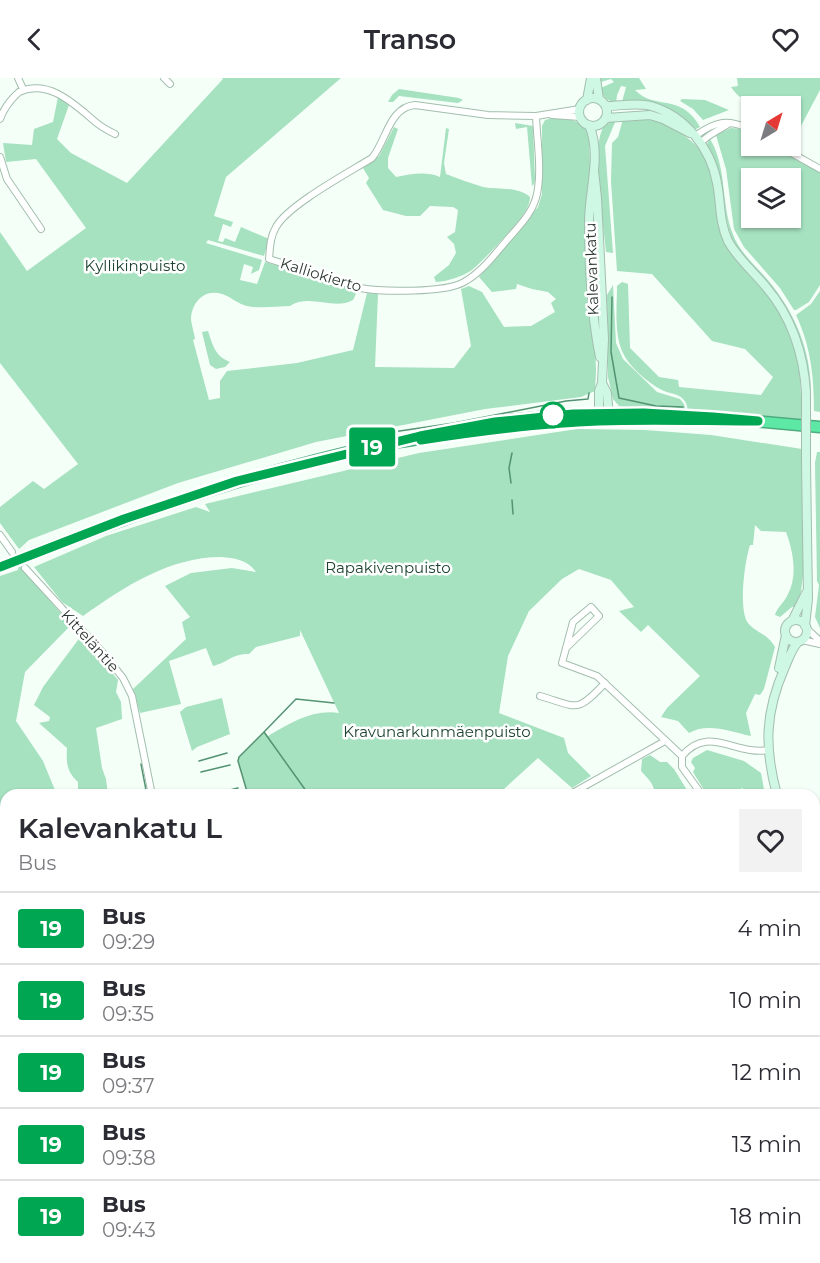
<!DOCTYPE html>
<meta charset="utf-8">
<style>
:root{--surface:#fff;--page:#f2f2f3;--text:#2b2b33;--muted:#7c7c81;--line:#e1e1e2}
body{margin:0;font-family:Montserrat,sans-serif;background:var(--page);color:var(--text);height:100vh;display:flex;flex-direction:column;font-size:22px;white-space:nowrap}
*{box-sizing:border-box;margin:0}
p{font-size:20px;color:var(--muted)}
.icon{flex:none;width:33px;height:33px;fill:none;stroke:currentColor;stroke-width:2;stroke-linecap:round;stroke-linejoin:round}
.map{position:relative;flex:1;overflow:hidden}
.panel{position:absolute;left:0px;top:711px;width:820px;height:474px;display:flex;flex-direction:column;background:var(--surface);border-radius:18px 18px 0 0;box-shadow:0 2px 4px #0004}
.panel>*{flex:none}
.badge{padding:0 12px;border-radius:4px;font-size:21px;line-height:39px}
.needle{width:39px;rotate:38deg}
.controls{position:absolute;left:741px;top:18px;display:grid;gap:12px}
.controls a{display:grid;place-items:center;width:60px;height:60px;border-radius:0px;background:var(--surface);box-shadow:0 2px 4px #0004;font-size:30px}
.map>.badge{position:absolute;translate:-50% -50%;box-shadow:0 0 0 3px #fff}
.round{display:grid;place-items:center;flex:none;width:63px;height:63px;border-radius:0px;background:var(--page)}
.head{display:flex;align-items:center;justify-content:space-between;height:102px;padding:0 18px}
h1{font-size:28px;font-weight:600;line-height:45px}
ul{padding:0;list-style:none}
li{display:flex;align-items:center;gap:18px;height:72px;padding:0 18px;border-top:2px solid var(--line)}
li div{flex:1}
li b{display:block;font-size:22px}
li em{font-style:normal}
li .badge{min-width:66px;font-weight:700;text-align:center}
header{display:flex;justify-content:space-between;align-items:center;height:78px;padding:0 18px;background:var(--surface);font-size:27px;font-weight:600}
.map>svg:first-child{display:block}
</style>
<header><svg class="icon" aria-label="back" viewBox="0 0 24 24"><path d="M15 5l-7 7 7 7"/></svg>Transo<svg class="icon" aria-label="heart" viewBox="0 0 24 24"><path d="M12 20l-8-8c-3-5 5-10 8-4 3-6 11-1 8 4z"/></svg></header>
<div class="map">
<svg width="820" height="1185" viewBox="0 0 820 1185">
<rect width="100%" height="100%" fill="#f4fff8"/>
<!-- green -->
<path fill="#a6e1c0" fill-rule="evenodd" d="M222,0H341L226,99L214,138L233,144L231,149L223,146L218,163L223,164L225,160L235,164L241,149L269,161L264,178L208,162L206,165L262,182L259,192L251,196L253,189L244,186L240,202L257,206L265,184L355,211L356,216L353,222C334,233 309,215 290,228C277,228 260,231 247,228C238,226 231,219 222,216C204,210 191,225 191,242C192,248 194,255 195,261L193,262L209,322L220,320V303L227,293L297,285L353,272L367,215L378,216L375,289L454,290L471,268L461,211L469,208L482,214L504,249L531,248L555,234L551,225L556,221L548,214L532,211L517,206L516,211L492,214L479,199L538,129L542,116V48L545,42C560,37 581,41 589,54L596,293L595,313L581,319L485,331L316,364L178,405L29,462L19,471L0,445V429L33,403L44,411L78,386L0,285V154L27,193L86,150L36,81L6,84L3,65L32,67L34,51L53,44L59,14L70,24L57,61L71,75L127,105L223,1Z
M600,0H639L646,11L635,12C655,33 681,14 700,49L696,51C668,26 658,27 622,24L626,9L621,8L617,17L616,25C608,23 602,19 601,10L614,4L611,1L601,4Z
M737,0H820V12L793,63L791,61L790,28C769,28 744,30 731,9L738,8Z
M399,11L459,20L463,22L458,25L399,18L393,24H388L392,17Z
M682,21L705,22L729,32L703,42L693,31L680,23Z
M650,39C689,58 708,67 715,114C717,125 716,140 721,150C737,179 761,204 779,232C800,266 802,304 801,342L688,334C687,328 687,325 683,321C678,315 669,316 662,312C648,305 628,288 622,273C614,254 617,228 617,208L622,204L628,206L630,270L659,299L678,302L679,309L761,317L773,299L745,271L712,263L652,196L617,193L611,103L612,65L618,59L623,41Z
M616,42L605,68L613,175L606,174C604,146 591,76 602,52C604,46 611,44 616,42Z
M515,45L533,48L535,102L534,106L532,108L527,49L516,51Z
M394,49L398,51L388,80V90L396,99C411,96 426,93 440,99L446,50L449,51L444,85L446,96C458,101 471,105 483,109C498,112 517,108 530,119C530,121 529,126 528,128C524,140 483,183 472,192C461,199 449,203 436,204L434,199L449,187L456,175L454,166L447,159L455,154L458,132L453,129L430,128L420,138H406L383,132L366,105L369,100L363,90L379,78Z
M731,50L742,51L751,56L752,68H771L820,95V207L809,224L796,232H794L780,210L744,169L734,151L726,91L716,57ZM752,100H790V140H752Z
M710,61C727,89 721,124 732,154C739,174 754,186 767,201C796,235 812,275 811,319L805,278L801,264L735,168C723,142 726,123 719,98C716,87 710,77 707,66Z
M613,207L616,265L623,281L657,314L680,321L684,326L686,334L626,329L619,328L613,321L608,299L607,217Z
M820,213V334L814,333C814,299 811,269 796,237L811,226Z
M208,253C213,268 215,278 230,284L225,289L216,291L210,287L202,254Z
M577,351L645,352L711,357L802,371L804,490L801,513L796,529H792L780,539L775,537C777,529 785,524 788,516C798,497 793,473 786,454L761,453L755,447L753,467H750C745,482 738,532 748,545C756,555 767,555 775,569L764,611L760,617L755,616L746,635L751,658C731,654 708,644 689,655L678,643L661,639L667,630L700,598L648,547L641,554L619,533L634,529L611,502L579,491L562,501L529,533L508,578L499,635L564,660L568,675L591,698L572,710L538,680L504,711L509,717H248L238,683L239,679L264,654L268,658C290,645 313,631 339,635L300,552V558L256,569L249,576C231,576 229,584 213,588L206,570L169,583L181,626L140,635L133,611L186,561L182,544L190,539L165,508L191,495L232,490L256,494C248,482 235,480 221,479C169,479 124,509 83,538L62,524L34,489L106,458L196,429L210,434L205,426L226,421L419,375Z
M817,374H820V550L815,539L819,507L817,503L815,385Z
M19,487L71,547L25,594L16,643L43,683L57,717H6V762L0,755V498L18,492Z
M81,558L118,602L116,614L121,624L122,641L96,650L102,690L106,701L108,717H78V704C67,694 66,685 67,670L39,645L49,643L50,639L34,627L43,609Z
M222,620L230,656L197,669L192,673L180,634L186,629Z
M707,672L744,683L761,695L765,717H749L742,710L732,717H707L693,694L695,690L691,684L693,680Z
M650,677L660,684H667L674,691L690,717H654C656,707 647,700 641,693L642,681Z
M0,777L6,786V1179H81L79,1185H0Z
M815,1099L820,1111V1185H799L798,1179H814Z
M94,1179H192L193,1185H92Z
M531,1179H614L617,1185H534Z"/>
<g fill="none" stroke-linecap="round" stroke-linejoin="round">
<!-- stream -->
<path stroke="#539372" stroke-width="1.5" d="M612,219L611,274L619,320L656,328L683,329
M386,355L454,345L566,323L588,321L589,315
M511,405L509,390L512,375
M512,422L513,436
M199,683L227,675
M141,686L147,717
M201,694L230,687
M210,717L238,710
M248,717L238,683L239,679L264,654
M309,717L264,654L296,621L334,625
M0,854L6,851
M316,1179L318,1185
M381,1179L383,1185
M512,1179L513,1185"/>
<defs>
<path id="street" d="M18,0L23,11
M164,0L170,6
M552,37L580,39
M536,38C537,63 542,92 537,116C533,135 519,148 507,162C494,177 482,194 464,204C445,215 382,214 360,210L269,181C270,170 270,159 276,149C288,127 348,95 372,80C386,64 389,29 415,27L488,37L536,38L580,31
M0,41C4,30 10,22 19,14C50,0 76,28 98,46C103,50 109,53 115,56
M695,58C716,43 728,40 752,52
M701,64L710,57L730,45
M779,68L820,91
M0,79L7,101L41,151
M0,457L12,474
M25,490L104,576L123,600L132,618L152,717
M807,551L820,563
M802,562L820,566
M566,570L599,538L591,529L573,544L562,585L597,598L682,678
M540,618C578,629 576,636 605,605
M569,717L665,663
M702,717L682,689V678C708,646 735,678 769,672
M814,866L820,864
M814,1086L820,1085
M234,1179L236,1185
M468,1179L476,1185
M485,1179L489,1185
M659,1179L661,1185"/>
<path id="secondary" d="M596,0L599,21
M579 34a14 14 0 1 1 28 0a14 14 0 1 1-28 0Z
M587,22L591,0
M606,28C620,28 637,24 651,28C686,38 711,71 717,105C721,124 719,144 728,163C738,181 753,193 766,209C791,238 804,276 806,315
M606,40L650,37L663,41L690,55
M589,47C602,76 589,113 589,144C589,189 591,235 600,279
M594,93L597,120L604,261L602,305L599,313V339
M602,305L607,315L609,339
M785 553a11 11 0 1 1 22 0a11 11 0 1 1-22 0Z
M792,543L806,515
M805,548L808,521L806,385
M779,590L786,557
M777,717C764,669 765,634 785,589C789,580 791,572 798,564
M814,791L820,799"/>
<path id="highway" d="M501,343L573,336L638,335
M753,343L820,349
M0,489C101,449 203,411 309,384C341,376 373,367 406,363C470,354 535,344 600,342C653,341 706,343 758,343"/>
</defs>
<!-- street casing -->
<use href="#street" stroke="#a3beae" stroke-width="8"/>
<!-- secondary casing -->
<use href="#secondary" stroke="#a3beae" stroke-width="10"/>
<!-- highway casing -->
<use href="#highway" stroke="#4dab7e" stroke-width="13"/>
<!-- street -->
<use href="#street" stroke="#fff" stroke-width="6"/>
<!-- secondary -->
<use href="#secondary" stroke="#cef8e4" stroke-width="8"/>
<!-- highway -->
<use href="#highway" stroke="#5de8a6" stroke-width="10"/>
<defs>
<path id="secondary-bridge" d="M806,315V385"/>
</defs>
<!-- secondary-bridge casing -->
<use href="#secondary-bridge" stroke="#a3beae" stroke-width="10" stroke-linecap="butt"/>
<!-- secondary-bridge -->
<use href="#secondary-bridge" stroke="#cef8e4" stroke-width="8"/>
</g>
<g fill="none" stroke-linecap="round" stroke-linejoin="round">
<defs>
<path id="line" d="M0,489L124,441L237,403L420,358L495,344L573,336L644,335L713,339L758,343C705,343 652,341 598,343C539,345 480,353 421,362"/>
</defs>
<!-- line casing -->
<use href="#line" stroke="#fff" stroke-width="14"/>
<!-- line -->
<use href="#line" stroke="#00a651" stroke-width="9"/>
</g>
<!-- markers -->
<circle fill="#fff" stroke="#00a651" stroke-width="3" cx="553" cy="337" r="12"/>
<g text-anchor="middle" stroke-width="5" stroke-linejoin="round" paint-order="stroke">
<!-- park labels -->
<g font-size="15" fill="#1d4330" stroke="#fff">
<text x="135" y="193">Kyllikinpuisto</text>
<text x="388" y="495">Rapakivenpuisto</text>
<text x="437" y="659">Kravunarkunmäenpuisto</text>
</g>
<!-- street labels -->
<g font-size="15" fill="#2e3933" stroke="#fff">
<text transform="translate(592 191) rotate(-92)" y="5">Kalevankatu</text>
<text transform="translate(321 197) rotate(17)" y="5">Kalliokierto</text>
<text transform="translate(90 563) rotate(48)" y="5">Kitteläntie</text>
</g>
</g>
</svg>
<div class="controls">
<a><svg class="needle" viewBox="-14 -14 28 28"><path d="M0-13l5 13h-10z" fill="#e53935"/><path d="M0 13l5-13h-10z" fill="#7c7c81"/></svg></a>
<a><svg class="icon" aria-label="layers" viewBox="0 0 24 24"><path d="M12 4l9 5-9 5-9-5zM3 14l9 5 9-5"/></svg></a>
</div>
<b class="badge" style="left:372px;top:369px;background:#00a651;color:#fff">19</b>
<section class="panel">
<div class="head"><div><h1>Kalevankatu L</h1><p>Bus</p></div><a class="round"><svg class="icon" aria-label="heart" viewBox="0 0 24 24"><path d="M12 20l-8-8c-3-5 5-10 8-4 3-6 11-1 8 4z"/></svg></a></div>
<ul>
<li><span class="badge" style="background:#00a651;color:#fff">19</span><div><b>Bus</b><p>09:29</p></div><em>4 min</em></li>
<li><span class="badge" style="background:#00a651;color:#fff">19</span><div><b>Bus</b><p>09:35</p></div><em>10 min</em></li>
<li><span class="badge" style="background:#00a651;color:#fff">19</span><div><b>Bus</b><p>09:37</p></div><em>12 min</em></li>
<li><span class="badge" style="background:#00a651;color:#fff">19</span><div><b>Bus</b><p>09:38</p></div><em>13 min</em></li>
<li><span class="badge" style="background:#00a651;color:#fff">19</span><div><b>Bus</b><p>09:43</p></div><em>18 min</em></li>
</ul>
</section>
</div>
